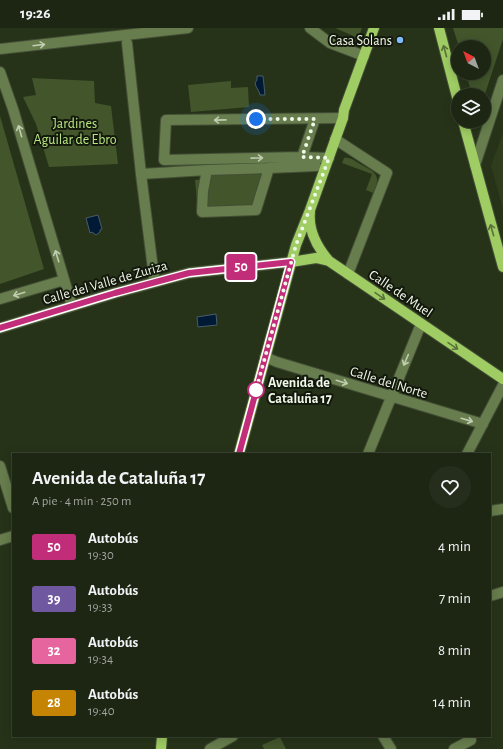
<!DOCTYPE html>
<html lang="es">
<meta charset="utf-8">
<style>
:root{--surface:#1d2613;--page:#252e1c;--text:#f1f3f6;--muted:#a0a5a0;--line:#3b4333}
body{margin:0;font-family:"Alegreya Sans",sans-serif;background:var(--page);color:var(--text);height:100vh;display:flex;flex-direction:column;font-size:15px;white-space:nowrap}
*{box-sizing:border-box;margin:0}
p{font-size:13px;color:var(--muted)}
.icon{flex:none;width:22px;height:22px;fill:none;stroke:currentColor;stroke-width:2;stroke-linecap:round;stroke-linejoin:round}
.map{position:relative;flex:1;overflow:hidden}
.panel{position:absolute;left:12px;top:425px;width:479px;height:284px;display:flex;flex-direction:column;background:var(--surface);border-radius:0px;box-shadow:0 2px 10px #0003,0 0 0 1px var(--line)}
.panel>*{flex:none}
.badge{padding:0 8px;border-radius:3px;font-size:14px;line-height:26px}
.needle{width:26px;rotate:319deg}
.buttons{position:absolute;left:451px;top:12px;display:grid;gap:8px}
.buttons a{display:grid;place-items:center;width:40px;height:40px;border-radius:50%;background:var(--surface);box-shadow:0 2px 10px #0003,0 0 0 1px var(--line);font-size:20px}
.you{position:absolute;width:20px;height:20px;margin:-10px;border:3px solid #fff;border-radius:50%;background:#1a73e8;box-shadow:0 0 0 6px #1a73e833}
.map>.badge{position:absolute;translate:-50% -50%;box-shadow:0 0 0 2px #fff}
.round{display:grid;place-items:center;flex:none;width:42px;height:42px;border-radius:21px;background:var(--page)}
.head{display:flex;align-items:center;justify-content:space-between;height:68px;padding:0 20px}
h1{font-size:19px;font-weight:600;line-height:30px}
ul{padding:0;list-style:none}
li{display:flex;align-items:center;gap:12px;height:52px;padding:0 20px}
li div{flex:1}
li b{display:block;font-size:15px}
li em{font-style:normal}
li .badge{min-width:44px;font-weight:700;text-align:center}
.status{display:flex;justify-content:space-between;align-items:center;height:28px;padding:0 20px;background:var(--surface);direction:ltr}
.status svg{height:11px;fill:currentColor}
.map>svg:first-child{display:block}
</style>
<div class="status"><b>19:26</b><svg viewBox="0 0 49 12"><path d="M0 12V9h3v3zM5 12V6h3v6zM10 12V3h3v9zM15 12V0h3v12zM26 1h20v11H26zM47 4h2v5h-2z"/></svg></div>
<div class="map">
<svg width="503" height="721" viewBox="0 0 503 721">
<rect width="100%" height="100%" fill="#273319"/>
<!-- built -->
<path fill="#2f3d1d" d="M503,105V181L491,138Z"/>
<!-- green -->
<path fill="#42552b" d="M335,0H362L358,10Z
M453,0H503V11L484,69V67H472L466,45H484V19H459Z
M32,50L94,53L95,75L111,78L118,136L49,139L36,96L23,69L36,67Z
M231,53V60L248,59L249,79L191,84L188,57Z
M0,88L44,241L0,256Z
M344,130C352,129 355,134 362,137C377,145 381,148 373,165L366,162L372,146L342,135Z
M208,143L263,144L254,181L198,183L195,152L206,151Z
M280,709L286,721H264L262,717Z"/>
<!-- water -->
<path fill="#001a35" stroke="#485d6a" d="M257,48H263L265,67H260C259,62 256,60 255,55L257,52Z
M98,187L102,201L100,202V204L96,207L92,204L90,205L86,190Z
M216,286L217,297L198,299L197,289Z"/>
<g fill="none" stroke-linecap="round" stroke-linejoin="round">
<defs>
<path id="minor" d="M310,0L330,15L364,28
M127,15L141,146L154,249
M0,21L188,0
M0,44L13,81L72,278
M335,111L387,145L348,246
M302,129L315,91
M329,130L302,129L164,132L166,92L343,90
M475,137L503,52
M207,142L269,140
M141,146L207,142L203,163L202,184L256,182L269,140L316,138
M0,271L64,252
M0,300L115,265L189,245L291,234
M265,329L277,334L483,396
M368,426L421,296
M467,426L503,357
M0,438L13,480
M490,483L503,481
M0,512L13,508
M490,568L503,564
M383,708L391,721
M210,721L233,708
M454,721L471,712"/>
<path id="major" d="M439,0L458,73
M463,93L503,239
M310,184C308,203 317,219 329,233L503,351
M291,234L316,230L329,233
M239,426L296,217L310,182L343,90L344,82L374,0
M161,721L162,708"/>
</defs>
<!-- minor casing -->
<use href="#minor" stroke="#434f36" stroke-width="12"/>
<!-- major casing -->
<use href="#major" stroke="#434f36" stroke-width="12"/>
<!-- minor -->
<use href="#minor" stroke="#677d4d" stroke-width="10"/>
<!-- major -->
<use href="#major" stroke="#9fcc63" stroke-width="10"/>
</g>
<!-- one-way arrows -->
<defs><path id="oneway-shaft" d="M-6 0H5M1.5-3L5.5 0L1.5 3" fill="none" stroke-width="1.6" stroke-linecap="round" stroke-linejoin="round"/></defs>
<g stroke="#c0cdb1">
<use href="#oneway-shaft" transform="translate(39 17) rotate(-7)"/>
<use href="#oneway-shaft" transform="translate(220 92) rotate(179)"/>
<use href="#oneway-shaft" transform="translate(20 103) rotate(-106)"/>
<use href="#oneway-shaft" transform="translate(257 130) rotate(-1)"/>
<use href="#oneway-shaft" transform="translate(57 228) rotate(-107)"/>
<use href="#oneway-shaft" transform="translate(19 266) rotate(163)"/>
<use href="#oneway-shaft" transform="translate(406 332) rotate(113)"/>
<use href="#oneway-shaft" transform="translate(342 354) rotate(17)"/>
<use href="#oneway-shaft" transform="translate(467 392) rotate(16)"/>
</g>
<g stroke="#597238">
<use href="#oneway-shaft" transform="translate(445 23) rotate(-105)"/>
<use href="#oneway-shaft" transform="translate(492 202) rotate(-106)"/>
<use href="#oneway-shaft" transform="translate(380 268) rotate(34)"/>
<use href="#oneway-shaft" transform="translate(453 318) rotate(34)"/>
</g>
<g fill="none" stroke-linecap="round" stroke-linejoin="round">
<defs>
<path id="line" d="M0,300L115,265L189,245L291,234L239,426"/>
</defs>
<!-- line casing -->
<use href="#line" stroke="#fff" stroke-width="9"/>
<!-- line -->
<use href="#line" stroke="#c12d78" stroke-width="6"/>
<!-- walk -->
<path stroke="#f0f8e7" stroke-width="4" stroke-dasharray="0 7.2" d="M256,91H315L302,129L329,130L296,217L256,362"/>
</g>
<!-- markers -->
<circle fill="#81bcfa" stroke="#13180d" stroke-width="1.5" cx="400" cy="12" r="4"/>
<circle fill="#fff" stroke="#c12d78" stroke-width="2" cx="256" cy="362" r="8"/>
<g text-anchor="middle" stroke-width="4" stroke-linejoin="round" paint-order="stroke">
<!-- poi labels -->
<g font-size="14" fill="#f0f8e7" stroke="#13180d" text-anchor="end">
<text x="392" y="17">Casa Solans</text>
</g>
<!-- park labels -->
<g font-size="14" fill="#b9e681" stroke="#13180d">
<text x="75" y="100">Jardines<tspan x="75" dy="16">Aguilar de Ebro</tspan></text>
</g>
<!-- street labels -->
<g font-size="14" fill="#f0f8e7" stroke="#13180d">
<text transform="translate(105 254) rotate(-16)" y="5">Calle del Valle de Zuriza</text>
<text transform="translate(401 265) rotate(34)" y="5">Calle de Muel</text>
<text transform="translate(389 354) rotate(17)" y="5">Calle del Norte</text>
</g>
<!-- stop labels -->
<g font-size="14" font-weight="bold" fill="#f0f8e7" stroke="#13180d" text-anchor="start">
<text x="268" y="359">Avenida de<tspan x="268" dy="16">Cataluña 17</tspan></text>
</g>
</g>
</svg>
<div class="buttons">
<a><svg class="needle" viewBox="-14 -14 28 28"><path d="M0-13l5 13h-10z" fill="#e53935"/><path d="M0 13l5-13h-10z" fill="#a0a5a0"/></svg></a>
<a><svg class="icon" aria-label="layers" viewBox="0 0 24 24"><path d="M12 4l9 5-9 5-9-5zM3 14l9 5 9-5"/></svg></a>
</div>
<div class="you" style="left:256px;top:91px"></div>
<b class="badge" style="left:241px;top:239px;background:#c12d78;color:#fff">50</b>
<section class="panel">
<div class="head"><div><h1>Avenida de Cataluña 17</h1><p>A pie · 4 min · 250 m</p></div><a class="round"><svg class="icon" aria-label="heart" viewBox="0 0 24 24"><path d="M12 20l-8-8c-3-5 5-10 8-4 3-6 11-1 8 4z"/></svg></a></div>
<ul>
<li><span class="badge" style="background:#c12d78;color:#fff">50</span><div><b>Autobús</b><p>19:30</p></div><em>4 min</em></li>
<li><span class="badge" style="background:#6f58a0;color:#fff">39</span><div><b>Autobús</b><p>19:33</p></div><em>7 min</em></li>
<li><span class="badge" style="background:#e6659f;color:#fff">32</span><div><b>Autobús</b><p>19:34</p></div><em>8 min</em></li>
<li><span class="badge" style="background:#c58403;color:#fff">28</span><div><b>Autobús</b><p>19:40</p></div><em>14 min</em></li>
</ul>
</section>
</div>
